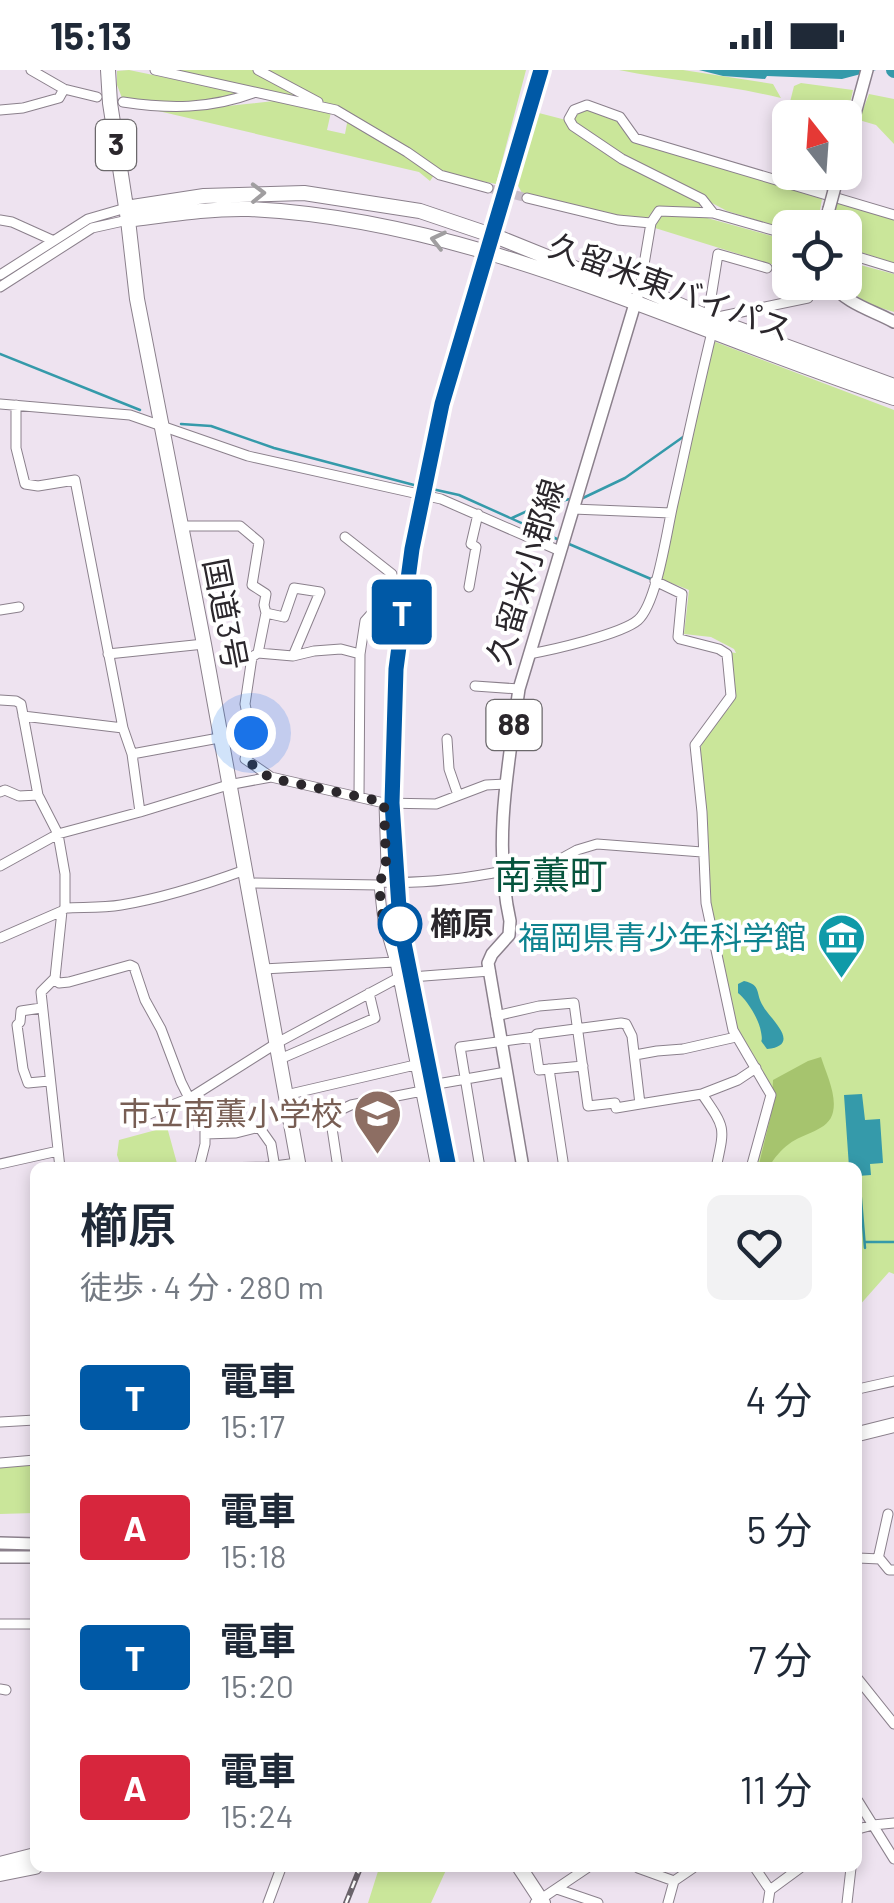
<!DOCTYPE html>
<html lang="ja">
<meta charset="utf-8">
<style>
:root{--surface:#fff;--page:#f2f2f3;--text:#1f2937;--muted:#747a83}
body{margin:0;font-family:Barlow,"Noto Sans JP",sans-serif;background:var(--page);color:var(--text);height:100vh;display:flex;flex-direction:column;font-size:38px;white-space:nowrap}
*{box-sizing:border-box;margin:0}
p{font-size:32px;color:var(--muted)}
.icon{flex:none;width:55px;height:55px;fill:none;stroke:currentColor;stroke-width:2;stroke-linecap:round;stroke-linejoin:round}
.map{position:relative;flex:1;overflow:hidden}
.panel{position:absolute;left:30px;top:1092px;width:832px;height:710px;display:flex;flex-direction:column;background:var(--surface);border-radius:15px;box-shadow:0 5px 15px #0003}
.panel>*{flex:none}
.badge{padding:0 20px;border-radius:8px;font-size:35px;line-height:65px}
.needle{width:65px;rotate:343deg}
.buttons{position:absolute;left:772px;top:30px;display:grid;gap:20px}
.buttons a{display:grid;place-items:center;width:90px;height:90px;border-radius:15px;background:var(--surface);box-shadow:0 5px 15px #0003;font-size:50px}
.you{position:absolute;width:50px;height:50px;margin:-25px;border:8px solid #fff;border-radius:50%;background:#1a73e8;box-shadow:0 0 0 15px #1a73e833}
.map>.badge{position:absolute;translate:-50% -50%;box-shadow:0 0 0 5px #fff}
.round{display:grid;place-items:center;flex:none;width:105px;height:105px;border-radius:15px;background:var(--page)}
.head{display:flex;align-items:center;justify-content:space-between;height:170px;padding:0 50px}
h1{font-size:48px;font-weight:600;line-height:75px}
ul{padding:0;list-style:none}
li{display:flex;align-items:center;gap:30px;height:130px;padding:0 50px}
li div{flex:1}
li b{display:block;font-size:38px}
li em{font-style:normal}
li .badge{min-width:110px;font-weight:700;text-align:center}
.status{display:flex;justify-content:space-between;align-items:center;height:70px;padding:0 50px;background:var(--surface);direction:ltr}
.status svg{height:28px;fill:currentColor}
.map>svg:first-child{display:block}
</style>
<div class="status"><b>15:13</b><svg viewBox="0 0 49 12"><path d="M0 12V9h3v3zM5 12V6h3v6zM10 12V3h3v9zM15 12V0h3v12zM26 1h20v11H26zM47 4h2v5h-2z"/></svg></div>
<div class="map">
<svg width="894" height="1833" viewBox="0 0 894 1833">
<rect width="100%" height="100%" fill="#eee3f0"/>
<!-- green -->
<path fill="#cae69a" d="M129,0L240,23C203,37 161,34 122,28L117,15V1Z
M171,0H526L496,114L442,103L337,37Z
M619,0H683L773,14L781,28C728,15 673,11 619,0Z
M801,13L853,20L847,47L790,32L794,16Z
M869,24L894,29V74L876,55L859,50Z
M274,31L331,42L327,60L345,64L348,48L433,102L434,105L430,111L419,102L154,40L199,39Z
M588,38L619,51L632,71L822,129L817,157L790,158V160L727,141L631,90L575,54L574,49L579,41Z
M535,42L566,50L570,59L702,134L699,138L657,136L646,150L611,147L522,123L515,110Z
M837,133L894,149V193L845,177V158H830Z
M660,143L700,146L790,171V200L655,158Z
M845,191L894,204V242L871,235L843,217L840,213L845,212Z
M713,271L894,340V1204L889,1202L858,1237V1098L752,1097L775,1023L738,963L709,830L706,793V739L700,679L705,665L730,637L734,625L730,582L736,583L734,579L711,567L684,564L689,520L661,509L659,504Z
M167,1057L178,1097H121L117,1085L119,1070Z
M35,1393V1443L0,1444V1395Z
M379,1798H447L431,1833H368Z"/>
<!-- forest -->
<path fill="#a6c46e" d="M821,987C826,1003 837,1025 833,1042C829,1061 803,1063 789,1074C781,1080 774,1088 769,1097L758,1098L771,1045L773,1010L808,991Z"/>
<!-- water -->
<path fill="#359aaa" d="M699,0H876L842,9L767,6L765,9L723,6Z
M744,911C762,915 755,923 763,936C770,949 803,975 767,979C757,965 764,977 761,962C759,949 747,930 738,923V914Z
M862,1024L865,1050L880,1049L883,1093L870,1094L871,1105L858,1106V1098L849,1097L844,1025Z"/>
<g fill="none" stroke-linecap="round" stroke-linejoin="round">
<!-- stream -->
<path stroke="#359aaa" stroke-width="2.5" d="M0,284L140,340
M181,354L211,356L274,378L414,415L459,425L557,469
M583,428L625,408L683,367
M512,448L538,436L570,429
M569,474L651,509
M859,1105L865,1178
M866,1172H894"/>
<!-- river -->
<path stroke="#359aaa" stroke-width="14" d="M893,0L894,1"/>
<!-- minor-tunnel -->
<path stroke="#c7bdc9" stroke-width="9" stroke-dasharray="9 4.5" stroke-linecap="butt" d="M488,118L527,128"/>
<defs>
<path id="minor" d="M31,0L64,19L97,27
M155,0L336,40L407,82L440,105L488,118
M258,0L318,32
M123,32C169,39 210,39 253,23
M0,40L23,38L59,28L64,19
M527,128L618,150L651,153
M713,143L702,129L622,89L573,56L569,49L574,40L587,35L620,47L635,68L894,145
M0,150L12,152L52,170
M845,183L894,198
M0,205L88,149L126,138
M0,217L92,158L128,150
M640,218L651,153L659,141L713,143L790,165
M708,246L718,184L767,198
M713,248L808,228
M0,334L130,345L248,386L441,429L560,481
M16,335V378L25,414L38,416L75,410L123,658L132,684L140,742
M573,439L671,443
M180,456H240L259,472L252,515L266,524L264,535L266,543L284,547L294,518L320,522L293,586
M345,467L392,504L390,523L365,551L360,584L359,727
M655,511L682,524L678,567L680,569L719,579L727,584L731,626L695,675L702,742L706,833L733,960L771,1025L751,1098
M469,517L476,477L471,474L478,444
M0,540L19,537
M266,543L258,583L252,587L245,634L251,663L245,689L271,707L384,733L436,734L486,715L506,714
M258,583L293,586L314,581L341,579L360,584
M108,584L204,574
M529,584C552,580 622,564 638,550C657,533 667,460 673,434C686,376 698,319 712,262
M475,616L519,619
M0,630L16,631L21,634L38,725L58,764L65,804V838L62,841L55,908L41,922L60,1098
M23,646L123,658
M447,669L449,699L458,725
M132,684L219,668
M0,722L5,720L19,726L38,725
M0,796L58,764L140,742L228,715L271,707
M382,812L386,795L384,733
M504,812L537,802L577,780L597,774L702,782
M247,813L379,815L382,812C424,814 463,809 504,801
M379,815L383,851L395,892L436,1098
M65,838C83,837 103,838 121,835C164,828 204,815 245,800
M0,868L62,841
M263,899L395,892
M54,909L59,913L69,912L130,895L134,897L145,930L161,959L181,1012L205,1060V1074L199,1098
M41,938L21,941L20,952L17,955L23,999L28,1013L49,1011
M496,946L539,936L574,933L588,1036L615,1033L616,1038L640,1034
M534,967L539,1000L583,996
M635,985L657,981L683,979L736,967
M280,989L375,948L369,923
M549,999L564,1098
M420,1017L506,1002
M702,1024L738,1010L756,998
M286,1025L415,995
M149,1044L190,1028L277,973L398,908L490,901
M205,1064L236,1063L259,1057L271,1074L275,1098
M0,1094L58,1081
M214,1098L266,1097L298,1093
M338,1098L330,1045L351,1035L422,1021
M480,1098L460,977L534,967L537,964L621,953L626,954L632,966L640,1034L702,1024C726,1059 725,1056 716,1098
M858,1319L894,1311
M0,1352L35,1350
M0,1393L35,1390
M858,1488L880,1489L889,1500H894
M878,1489L888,1444
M0,1554H35
M858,1609L894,1654
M0,1619L6,1620
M858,1731L894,1789
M858,1759L873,1755L894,1753
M638,1798L674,1811
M755,1798L770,1820L768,1833
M557,1819L598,1833
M770,1820L800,1798
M268,1833L281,1798
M535,1833L587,1798
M668,1833L674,1811L693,1798
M847,1833L851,1798"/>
<path id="major" d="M845,80L867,0
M824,158L829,139
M830,212C846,234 872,240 894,252
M523,1098L488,893L492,884L509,865L510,851C493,774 508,696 519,619L637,227
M0,1473L35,1474
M0,1487H35"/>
<path id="highway" d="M108,0L110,33L128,150L137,229L204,574L299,1098
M126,138L204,126L304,123L420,141L500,168L609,212L640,218L717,251L894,316
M128,150C168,145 208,138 249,139C473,149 684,259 894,328
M858,1364L894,1355
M0,1794L35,1785
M520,1798L543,1833
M0,1804L35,1797"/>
</defs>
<!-- minor casing -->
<use href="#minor" stroke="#8b808c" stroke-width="11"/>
<!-- major casing -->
<use href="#major" stroke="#8b808c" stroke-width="14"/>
<!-- highway casing -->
<use href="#highway" stroke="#8b808c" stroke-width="16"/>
<!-- minor -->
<use href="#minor" stroke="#fff" stroke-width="9"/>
<!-- major -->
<use href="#major" stroke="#fff" stroke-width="11"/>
<!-- highway -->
<use href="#highway" stroke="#fff" stroke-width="14"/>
<defs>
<path id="rail" d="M453,1098L403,851L395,733L400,599L415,479L446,335L545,0
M346,1833L360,1798"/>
</defs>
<!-- rail casing -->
<use href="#rail" stroke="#6b646c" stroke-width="6"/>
<!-- rail -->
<use href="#rail" stroke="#fff" stroke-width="2.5" stroke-dasharray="8" stroke-linecap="butt"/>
<defs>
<path id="major-bridge" d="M829,139L839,102"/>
</defs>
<!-- major-bridge casing -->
<use href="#major-bridge" stroke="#8b808c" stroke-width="14" stroke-linecap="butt"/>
<!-- major-bridge -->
<use href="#major-bridge" stroke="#fff" stroke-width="11"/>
</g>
<!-- one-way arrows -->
<defs><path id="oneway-chevron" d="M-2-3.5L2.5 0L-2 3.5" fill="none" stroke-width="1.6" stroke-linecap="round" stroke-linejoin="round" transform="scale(2.5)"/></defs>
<g stroke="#a09ea0">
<use href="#oneway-chevron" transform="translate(258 123) rotate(-1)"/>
<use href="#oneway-chevron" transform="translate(438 170) rotate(-167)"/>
</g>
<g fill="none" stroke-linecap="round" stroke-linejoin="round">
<defs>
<path id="line" d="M449,1098L400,853L392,733L396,599L412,479L442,334L541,0"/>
</defs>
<!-- line casing -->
<use href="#line" stroke="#fff" stroke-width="22"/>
<!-- line -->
<use href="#line" stroke="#0059a6" stroke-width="15"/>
<!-- walk -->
<path stroke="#2b272c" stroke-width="10" stroke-dasharray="0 18" d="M251,663L245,689L270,708L384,732L386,795L379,815L383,850L400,854"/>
</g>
<!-- icons -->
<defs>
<symbol id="museum-pin" viewBox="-11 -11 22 30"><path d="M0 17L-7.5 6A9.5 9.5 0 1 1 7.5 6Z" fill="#0f9aa8" stroke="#fff"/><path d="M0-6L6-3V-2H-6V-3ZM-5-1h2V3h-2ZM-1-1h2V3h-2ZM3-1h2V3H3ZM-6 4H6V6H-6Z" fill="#fff"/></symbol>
<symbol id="school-pin" viewBox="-11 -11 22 30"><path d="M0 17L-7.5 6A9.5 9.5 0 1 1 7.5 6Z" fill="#8d6e63" stroke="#fff"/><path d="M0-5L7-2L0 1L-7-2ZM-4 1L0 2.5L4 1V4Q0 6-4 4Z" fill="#fff"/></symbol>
</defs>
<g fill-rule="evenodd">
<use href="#museum-pin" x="814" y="840" width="55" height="75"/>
<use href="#school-pin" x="350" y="1016" width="55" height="75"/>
</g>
<!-- markers -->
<circle fill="#fff" stroke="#0059a6" stroke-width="5" cx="400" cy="854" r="20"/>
<g text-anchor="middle" stroke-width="8" stroke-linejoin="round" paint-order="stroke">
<!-- shield labels -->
<g fill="#fff" stroke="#6b686b" stroke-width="2.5">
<rect x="96" y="50" width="40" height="50" rx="8"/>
<rect x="486.5" y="630" width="55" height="50" rx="8"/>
</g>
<g font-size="30" font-weight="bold" fill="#2b272c">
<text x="116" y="85">3</text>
<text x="514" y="665">88</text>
</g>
<!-- street labels -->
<g font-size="32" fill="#2b272c" stroke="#fff">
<text transform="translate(670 218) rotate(20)" y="11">久留米東バイパス</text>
<text transform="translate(526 502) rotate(-73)" y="11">久留米小郡線</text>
<text transform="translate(225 544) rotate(79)" y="11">国道3号</text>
</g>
<!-- stop labels -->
<g font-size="32" font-weight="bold" fill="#2b272c" stroke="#fff" text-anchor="start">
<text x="430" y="865">櫛原</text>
</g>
<!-- culture labels -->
<g font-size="32" fill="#0d838f" stroke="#fff" text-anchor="end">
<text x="806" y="879">福岡県青少年科学館</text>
</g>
<!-- education labels -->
<g font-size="32" fill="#785e54" stroke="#fff" text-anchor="end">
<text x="343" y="1055">市立南薫小学校</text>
</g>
<!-- quarter labels -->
<g font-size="38" fill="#06543d" stroke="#fff">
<text x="551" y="819">南薫町</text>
</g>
</g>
</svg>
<div class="buttons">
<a><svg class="needle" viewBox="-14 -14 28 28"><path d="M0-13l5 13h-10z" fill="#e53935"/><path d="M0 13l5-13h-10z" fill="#747a83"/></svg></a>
<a><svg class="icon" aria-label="locate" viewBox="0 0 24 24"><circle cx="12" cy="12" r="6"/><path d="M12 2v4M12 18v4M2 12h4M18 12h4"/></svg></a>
</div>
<div class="you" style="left:251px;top:663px"></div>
<b class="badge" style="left:402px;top:542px;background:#0059a6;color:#fff">T</b>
<section class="panel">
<div class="head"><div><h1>櫛原</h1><p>徒歩 · 4 分 · 280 m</p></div><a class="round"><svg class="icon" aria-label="heart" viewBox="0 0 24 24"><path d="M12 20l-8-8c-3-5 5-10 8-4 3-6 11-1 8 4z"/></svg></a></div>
<ul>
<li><span class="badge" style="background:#0059a6;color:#fff">T</span><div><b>電車</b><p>15:17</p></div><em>4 分</em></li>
<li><span class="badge" style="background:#d7263d;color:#fff">A</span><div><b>電車</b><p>15:18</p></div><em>5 分</em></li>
<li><span class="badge" style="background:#0059a6;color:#fff">T</span><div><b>電車</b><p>15:20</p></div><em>7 分</em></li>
<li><span class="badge" style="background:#d7263d;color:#fff">A</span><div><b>電車</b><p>15:24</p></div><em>11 分</em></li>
</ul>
</section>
</div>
